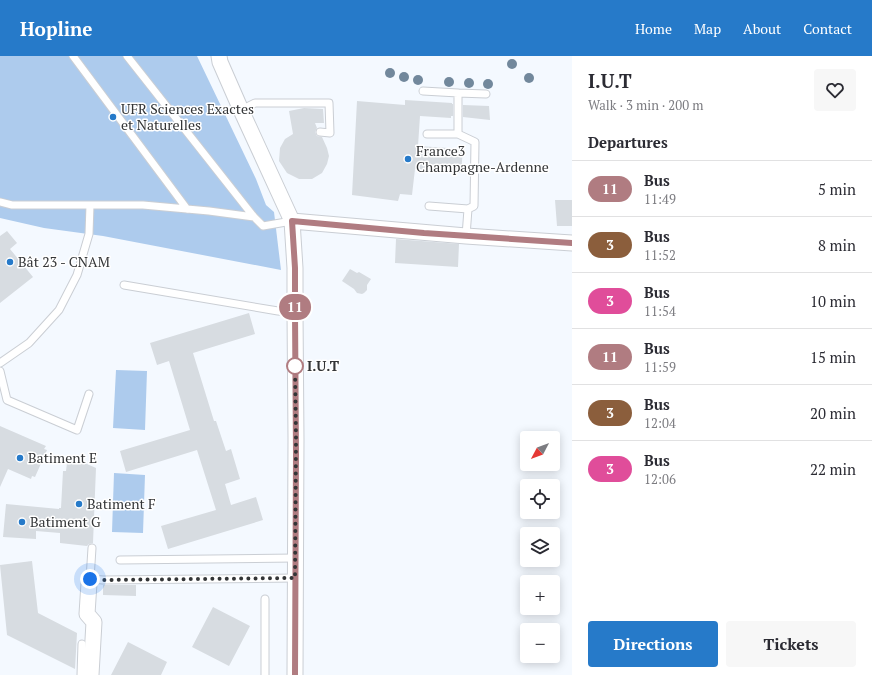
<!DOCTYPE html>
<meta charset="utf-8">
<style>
:root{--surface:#fff;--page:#f7f7f7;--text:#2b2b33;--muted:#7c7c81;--line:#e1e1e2;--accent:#267ac9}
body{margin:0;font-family:"PT Serif",serif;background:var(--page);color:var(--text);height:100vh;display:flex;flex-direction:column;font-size:15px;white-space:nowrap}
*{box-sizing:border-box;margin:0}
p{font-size:13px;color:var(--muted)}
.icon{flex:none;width:22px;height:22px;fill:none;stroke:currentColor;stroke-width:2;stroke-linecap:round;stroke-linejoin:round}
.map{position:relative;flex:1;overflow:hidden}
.side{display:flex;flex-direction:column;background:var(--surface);width:300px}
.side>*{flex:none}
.badge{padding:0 8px;border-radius:13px;font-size:14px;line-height:26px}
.needle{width:26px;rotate:229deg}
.controls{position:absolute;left:520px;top:375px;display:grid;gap:8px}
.controls a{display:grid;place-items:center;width:40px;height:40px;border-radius:4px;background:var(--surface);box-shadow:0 2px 10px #0003;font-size:20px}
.you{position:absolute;width:20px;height:20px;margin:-10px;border:3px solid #fff;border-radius:50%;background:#1a73e8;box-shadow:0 0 0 6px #1a73e833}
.map>.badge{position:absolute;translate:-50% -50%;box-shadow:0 0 0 2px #fff}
h2{padding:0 16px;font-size:15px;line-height:36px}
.round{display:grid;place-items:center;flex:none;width:42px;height:42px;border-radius:4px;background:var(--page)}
.overview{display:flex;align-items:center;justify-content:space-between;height:68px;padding:0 16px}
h1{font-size:19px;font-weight:700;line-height:30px}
.button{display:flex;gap:8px;margin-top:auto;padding:8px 16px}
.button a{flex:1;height:46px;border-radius:4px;background:var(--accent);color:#fff;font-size:16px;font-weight:700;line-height:46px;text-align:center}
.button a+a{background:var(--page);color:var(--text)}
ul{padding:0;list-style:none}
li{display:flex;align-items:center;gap:12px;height:56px;padding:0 16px;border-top:1px solid var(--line)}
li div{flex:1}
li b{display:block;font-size:15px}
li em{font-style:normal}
li .badge{min-width:44px;font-weight:700;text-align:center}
header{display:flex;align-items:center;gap:24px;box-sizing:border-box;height:56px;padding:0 20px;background:var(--accent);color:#fff}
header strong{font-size:19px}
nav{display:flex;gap:22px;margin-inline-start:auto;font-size:14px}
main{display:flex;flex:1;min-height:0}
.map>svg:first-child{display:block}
</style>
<header>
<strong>Hopline</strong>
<nav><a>Home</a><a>Map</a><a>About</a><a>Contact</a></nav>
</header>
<main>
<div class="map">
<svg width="572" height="619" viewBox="0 0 572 619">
<rect width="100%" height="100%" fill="#f4f9ff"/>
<!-- green -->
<path fill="#adcbed" d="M0,0H197L256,123L266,149L274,156L281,214L103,180L44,172L0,162Z
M116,314L147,315L145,374L113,372Z
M114,417L145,419L143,477L112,476Z"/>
<!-- building -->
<path fill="#d7dce1" d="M405,44L452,47V48H453V60H451V62L420,60L418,90L463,93L461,117L415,113L412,139L400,138L398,145L352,139L357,45L405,49Z
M463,49L489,50L490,64L463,61Z
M304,52L323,53L324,67H315L317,72L315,76L317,80L322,81L327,92L329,100L327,108L322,117L312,123H299L287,117L279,105L280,92L285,83L293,78L289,55Z
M555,144H572V170H557Z
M7,175L17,187L10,193L33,221L0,247V179V180Z
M396,183L459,188L458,211L395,207Z
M350,213L357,217L359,216L371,223L367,229V234L364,237L362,238L357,237L354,233L342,225Z
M249,257L255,278L193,297L214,365H216L226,395L231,393L240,423L225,428L231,449L256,441L263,464L168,493L161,470L216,454L197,394L126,416L120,395L190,374L169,305L157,309L150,287Z
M0,370L46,390L44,393L47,394L35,421L32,420L31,423L8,413L0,431Z
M78,404L96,412L93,487L89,488L87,490L60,487V477L36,475V483L3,481L6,448L59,453V452H61L63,415H66L67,407H77Z
M32,505L38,557L77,577L75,613L7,579L0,509Z
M103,529H136V540L103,539Z
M213,551L250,570L229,610L192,591Z
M128,586L167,606L161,619H111Z"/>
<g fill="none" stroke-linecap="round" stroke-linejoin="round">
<defs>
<path id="service" d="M73,0L187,153
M127,0L254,161
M423,35L458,37V78
M458,37L486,38
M241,54L255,47H329L330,77L320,76
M427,78H458L475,86L474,150L468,153L466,180
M0,146L12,149H143L209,155L254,161L263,170L292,165
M429,150L468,153
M124,229L278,255L295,257
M0,307L29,287L59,254L77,219L89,178L90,149
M0,315L7,344L77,374L89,338
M92,492L90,523L103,524L295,522
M120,504L295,502
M81,619L82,588
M265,619V543"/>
<path id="minor" d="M219,0L220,6L241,54L292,165L295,212V257L296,383L295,619
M292,165L466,180L572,187
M89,527L87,558L94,566L91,619"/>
</defs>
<!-- service casing -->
<use href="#service" stroke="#caced4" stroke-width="9"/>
<!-- minor casing -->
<use href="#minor" stroke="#caced4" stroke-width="17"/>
<!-- service -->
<use href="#service" stroke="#fff" stroke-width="7"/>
<!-- minor -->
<use href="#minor" stroke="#fff" stroke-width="15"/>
</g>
<!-- trees -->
<g fill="#72889c">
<circle cx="512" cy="8" r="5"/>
<circle cx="390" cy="17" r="5"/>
<circle cx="404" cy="21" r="5"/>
<circle cx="529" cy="22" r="5"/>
<circle cx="418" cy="24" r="5"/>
<circle cx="449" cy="26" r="5"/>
<circle cx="469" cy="27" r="5"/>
<circle cx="488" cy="28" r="5"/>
</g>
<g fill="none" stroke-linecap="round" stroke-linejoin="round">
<defs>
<path id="line" d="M295,619L296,398L295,257V212L292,165L424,177L572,187"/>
</defs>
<!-- line casing -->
<use href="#line" stroke="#fff" stroke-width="9"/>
<!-- line -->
<use href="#line" stroke="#b07c81" stroke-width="6"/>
<!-- walk -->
<path stroke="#333537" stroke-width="4" stroke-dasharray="0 7.2" d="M90,523L103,524L295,522L296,383L295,310"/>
</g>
<!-- markers -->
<g fill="#267ac9" stroke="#fff" stroke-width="1.5">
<circle cx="113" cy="61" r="4"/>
<circle cx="408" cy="103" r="4"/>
<circle cx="10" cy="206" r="4"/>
<circle cx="20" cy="402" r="4"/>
<circle cx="79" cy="448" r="4"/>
<circle cx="22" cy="466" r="4"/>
</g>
<circle fill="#fff" stroke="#b07c81" stroke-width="2" cx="295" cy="310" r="8"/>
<g text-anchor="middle" stroke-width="3" stroke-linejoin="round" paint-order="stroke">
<!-- poi labels -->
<g font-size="14" fill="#333537" stroke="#fff" text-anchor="start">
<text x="121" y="58">UFR Sciences Exactes<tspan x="121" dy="16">et Naturelles</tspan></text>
<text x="416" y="100">France3<tspan x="416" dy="16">Champagne-Ardenne</tspan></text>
<text x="18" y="211">Bât 23 - CNAM</text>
<text x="28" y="407">Batiment E</text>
<text x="87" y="453">Batiment F</text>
<text x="30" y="471">Batiment G</text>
</g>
<!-- stop labels -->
<g font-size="14" font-weight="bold" fill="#333537" stroke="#fff" text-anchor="start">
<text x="307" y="315">I.U.T</text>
</g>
</g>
</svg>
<div class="controls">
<a><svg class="needle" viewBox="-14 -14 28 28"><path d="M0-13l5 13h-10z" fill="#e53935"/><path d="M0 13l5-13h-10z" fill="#7c7c81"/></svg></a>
<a><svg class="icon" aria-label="locate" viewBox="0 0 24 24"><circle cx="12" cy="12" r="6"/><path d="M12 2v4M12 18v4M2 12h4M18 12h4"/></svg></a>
<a><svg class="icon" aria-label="layers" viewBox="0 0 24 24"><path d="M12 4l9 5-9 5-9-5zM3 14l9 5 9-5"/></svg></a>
<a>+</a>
<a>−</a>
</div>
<div class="you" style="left:90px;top:523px"></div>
<b class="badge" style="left:295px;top:251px;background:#b07c81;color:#fff">11</b>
</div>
<section class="side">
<div class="overview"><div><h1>I.U.T</h1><p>Walk · 3 min · 200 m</p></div><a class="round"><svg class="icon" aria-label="heart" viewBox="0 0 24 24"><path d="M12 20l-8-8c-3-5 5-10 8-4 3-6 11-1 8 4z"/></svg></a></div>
<h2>Departures</h2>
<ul>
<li><span class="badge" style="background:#b07c81;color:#fff">11</span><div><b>Bus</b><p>11:49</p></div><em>5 min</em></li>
<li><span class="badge" style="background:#8b5e3c;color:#fff">3</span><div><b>Bus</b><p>11:52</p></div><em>8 min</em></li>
<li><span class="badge" style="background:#e04d9a;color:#fff">3</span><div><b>Bus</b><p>11:54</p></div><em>10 min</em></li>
<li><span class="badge" style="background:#b07c81;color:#fff">11</span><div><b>Bus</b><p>11:59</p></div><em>15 min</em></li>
<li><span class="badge" style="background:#8b5e3c;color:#fff">3</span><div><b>Bus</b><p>12:04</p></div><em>20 min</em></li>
<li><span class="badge" style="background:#e04d9a;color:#fff">3</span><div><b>Bus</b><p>12:06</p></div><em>22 min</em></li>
</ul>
<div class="button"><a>Directions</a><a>Tickets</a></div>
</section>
</main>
